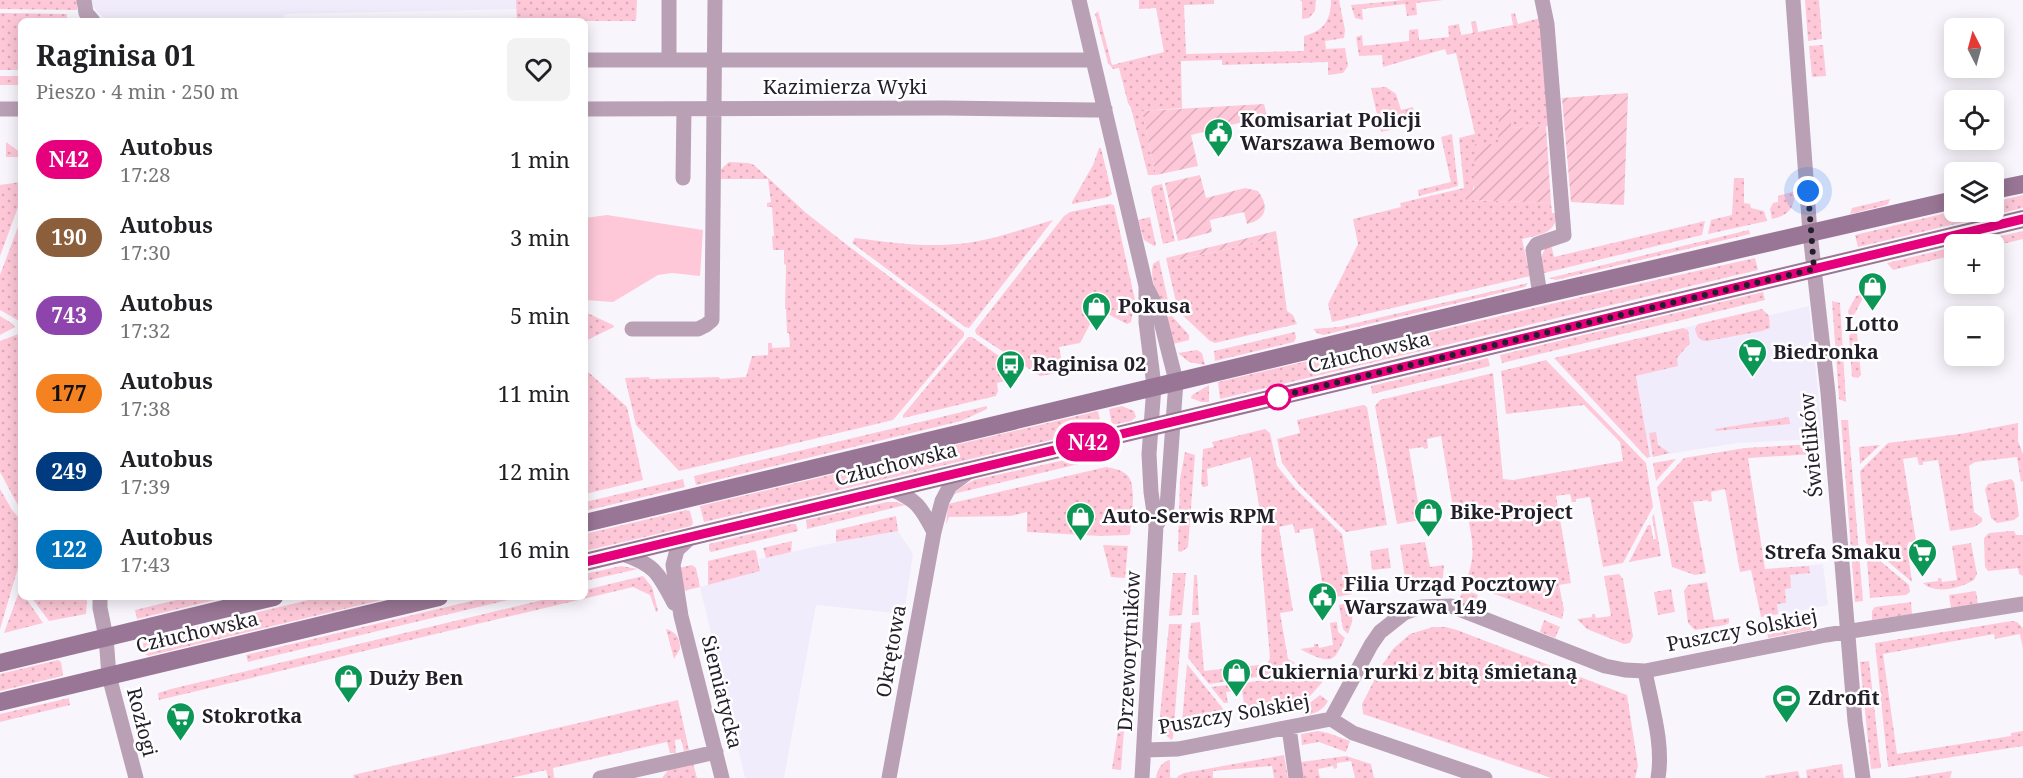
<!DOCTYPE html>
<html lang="pl">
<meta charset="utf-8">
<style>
:root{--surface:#fff;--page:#f2f2f2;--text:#202124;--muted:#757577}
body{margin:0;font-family:"Noto Serif",serif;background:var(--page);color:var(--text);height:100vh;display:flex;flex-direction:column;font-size:22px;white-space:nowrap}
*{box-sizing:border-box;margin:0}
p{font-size:20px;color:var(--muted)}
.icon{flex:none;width:33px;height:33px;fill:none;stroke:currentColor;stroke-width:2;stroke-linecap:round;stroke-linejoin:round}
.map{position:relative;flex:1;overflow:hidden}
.drawer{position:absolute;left:18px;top:18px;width:570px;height:582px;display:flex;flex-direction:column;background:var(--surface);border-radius:9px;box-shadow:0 3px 15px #0003}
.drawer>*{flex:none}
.badge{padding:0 12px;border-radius:20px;font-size:21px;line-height:39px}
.needle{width:39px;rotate:354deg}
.fabs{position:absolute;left:1944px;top:18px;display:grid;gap:12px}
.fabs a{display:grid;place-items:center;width:60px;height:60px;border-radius:9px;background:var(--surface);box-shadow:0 3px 15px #0003;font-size:30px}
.you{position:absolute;width:30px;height:30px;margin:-15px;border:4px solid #fff;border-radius:50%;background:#1a73e8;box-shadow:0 0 0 9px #1a73e833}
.map>.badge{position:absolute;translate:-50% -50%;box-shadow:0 0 0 3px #fff}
.round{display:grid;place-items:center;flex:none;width:63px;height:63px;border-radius:9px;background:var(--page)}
.overview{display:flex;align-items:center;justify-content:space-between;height:102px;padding:0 18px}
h1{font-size:28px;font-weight:700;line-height:45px}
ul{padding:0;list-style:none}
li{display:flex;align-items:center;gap:18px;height:78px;padding:0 18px}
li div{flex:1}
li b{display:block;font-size:22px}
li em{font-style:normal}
li .badge{min-width:66px;font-weight:700;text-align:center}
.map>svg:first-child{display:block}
</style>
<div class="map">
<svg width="2023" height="778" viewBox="0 0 2023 778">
<defs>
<pattern id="grass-dots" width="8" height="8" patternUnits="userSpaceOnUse" patternTransform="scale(1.5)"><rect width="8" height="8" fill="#fec8d8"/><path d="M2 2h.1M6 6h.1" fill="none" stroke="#d9abba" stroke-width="1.8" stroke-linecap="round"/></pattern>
<pattern id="garden-furrows" width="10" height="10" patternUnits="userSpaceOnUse" patternTransform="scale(1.5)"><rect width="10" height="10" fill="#fec8d8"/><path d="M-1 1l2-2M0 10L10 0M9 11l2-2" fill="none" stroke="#d9abba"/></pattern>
</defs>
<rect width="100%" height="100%" fill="#f8f6fc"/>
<!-- built -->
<path fill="#f1ecfb" d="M89,0H637L636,21H517L516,9L289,14L284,15V21H107L89,3Z
M1809,306L1823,439L1737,443L1650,457L1636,376L1678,366L1677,358L1690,343L1688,331L1683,328L1762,309L1770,315Z
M898,531L913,554L904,614L816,605L784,778H745L700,587L760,571L759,559L823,545Z
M1823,564L1828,605L1773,616L1765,569Z"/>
<!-- grass -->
<path fill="url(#grass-dots)" d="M0,0H77V10L0,9Z
M516,0H637L636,21H517Z
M1139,0H1214V4L1184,5L1186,54L1304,51V36C1324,31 1331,20 1331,0H1339L1345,30L1344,38L1325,41L1326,49L1345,48L1348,66L1343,73L1328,75V62L1222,65V60L1181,61L1182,108L1142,111L1156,175H1148L1131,108L1128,103L1119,68L1113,69L1108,63L1095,14L1098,11L1112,65L1164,52L1156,8L1139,9Z
M1300,0H1316L1315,11L1309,18L1302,19V2Z
M1405,0H1444L1416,3L1417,15L1407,16L1405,4L1362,9L1363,20L1355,18L1351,5Z
M1805,0H1819L1822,39L1808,41Z
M0,13L67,14V21H21V70H0Z
M1515,13L1518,24L1540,18L1549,126L1511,128L1498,144L1466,200L1551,203L1552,213H1556C1558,234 1537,235 1522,239L1530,276L1332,322L1328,304L1358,244L1353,219L1401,207L1400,203L1464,188L1459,138L1475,134L1456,53L1447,55L1445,49L1383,67L1382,55L1359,56L1356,37L1362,35L1363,46L1409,41V30L1418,29L1419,40L1449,37L1448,26L1459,24L1461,35L1473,33L1471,22L1476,21L1478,32L1513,25L1511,14Z
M1823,45L1826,76L1812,77L1809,46Z
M0,76H21V85H0Z
M1386,87L1396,94L1401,110L1413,107L1417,124L1381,132L1371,88Z
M1452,134L1458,186L1419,196L1418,190L1451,182L1441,137Z
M6,142L21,153V199L0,256V185L21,182V157H6Z
M1099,148H1101L1112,194L1108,197L1072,204V202L1093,165Z
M729,162L749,163L754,165L805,212L847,245L964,332V336L893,420L679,471L636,425L625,378L649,377L650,379L719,377L720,379L746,377L752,356L768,355V343H772V348L790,347L789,333H787L786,309H785L786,265L784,264V250H773L772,236H774L772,207H767V203L771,202L768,179H719V171Z
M1734,178H1744V203L1750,204L1751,208L1764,211L1767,221L1708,234L1711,220L1732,215Z
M1162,184L1175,241L1163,244L1151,190L1153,186Z
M1795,191C1795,208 1788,216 1772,219L1770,209L1773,203L1778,202V196Z
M2023,195V208L1858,247L1855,235L1954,211L1994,212V202Z
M1890,199L1888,204L1883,206L1850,214L1852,208Z
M1109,204L1114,205L1135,300L1131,322L1127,324L1098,309L1080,343L1059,347L1064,372L1040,376L976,334L975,330L1064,216L1070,212Z
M1150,217L1156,245L1154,246L1144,240L1138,220Z
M21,219V322L0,310V275Z
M1053,220L969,328L965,327L852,243L855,238C893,243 928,248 967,243C996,239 1025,228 1053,220Z
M1705,221L1702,235L1544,273C1541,259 1539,253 1551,244L1554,257Z
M1749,230L1750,234L1556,280L1549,278Z
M2023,231V239L1994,246L1965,244Z
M1277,237L1287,311L1293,315L1297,324L1215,343L1210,341L1178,311L1166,258L1174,256L1176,261Z
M1954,247V255L1893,270L1887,263Z
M1755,258L1758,270L1220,399L1218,382L1611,290Z
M1159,260L1171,314L1166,315C1159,299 1149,282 1153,264Z
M1528,283L1525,287L1323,335L1317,333L1313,329L1339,327Z
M1763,292L1765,300L1502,363L1500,355Z
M1865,294L1853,317L1849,318L1848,311L1856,296Z
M1832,301L1840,303L1846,402L1839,399Z
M1762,309L1769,316L1770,328L1762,331L1707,341C1698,341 1697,336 1695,329L1698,324Z
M585,312L613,325L614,327L585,341Z
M0,316L13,324L15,327L0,335Z
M1172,316L1189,335V340L1173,344L1167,317Z
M1683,328L1688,330L1690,343L1677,358L1678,366L1636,376L1650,457L1647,458L1554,358Z
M1853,331L1857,334L1861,375L1858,378L1852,377L1849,336Z
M1295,332L1296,338L1294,342L1215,361L1214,351Z
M21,333V511L0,472V341Z
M968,337H972L1019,370V378L997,383L998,391L996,396L903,418V415Z
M1197,350L1202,353L1205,365L1189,362L1178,353Z
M1488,358L1490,366L1372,394L1371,386Z
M1546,360L1646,463L1653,507L1623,563L1603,567L1590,497L1576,499V502H1572L1570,494L1556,496L1571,583L1559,585L1564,610L1562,619L1465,583C1476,557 1473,544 1468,517L1455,519L1441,436L1427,439L1428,448L1424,449L1423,447L1409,449L1421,520L1397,524L1375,406L1380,400L1493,373L1503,479L1513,480L1623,461L1620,442L1584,405L1506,414L1501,371Z
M585,369L627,407L643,480L585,494Z
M1209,385V402H1201L1191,398L1192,395Z
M1363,405L1367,407L1387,525L1346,532L1299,485L1282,463L1277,439L1300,433L1297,420Z
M987,406V409L961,421L696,485L694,476Z
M1122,406L1134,411L1136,417L1131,421L1112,425L1109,409Z
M1098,411L1102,428L704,522L700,506Z
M1789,417L1790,424L1716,431L1715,429Z
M1841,420H1848L1863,601L1855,602Z
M2018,423V441L2023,454V481L2021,482L2017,457L1975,462L1969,466L1974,512L1982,518V522L1974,527L1950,531L1938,460L1923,462V465H1919L1917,457L1903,459L1916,541L1909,542L1907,546L1912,582L1866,543L1860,471L1888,443L1960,434Z
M1265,429L1270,433L1277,466L1295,488L1342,534L1352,594L1325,599L1313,528L1299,530L1300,533H1295L1293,524L1279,527L1293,611L1280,613L1288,659L1295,663L1264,676L1209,684L1188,658L1191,623L1200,622L1204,671L1267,664L1270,658L1261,555L1262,524L1251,457L1207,469L1208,486L1203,487L1201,484L1203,449L1214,447L1212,442Z
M1656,432L1658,445L1670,453L1653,457L1649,433Z
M1813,444L1814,454L1748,458L1765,569L1809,566L1810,573L1790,575L1791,588L1785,589L1786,603L1777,604L1778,614L1761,617L1751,570L1740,572L1725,489L1711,492L1712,501L1708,502V500L1693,502L1706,573L1695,575L1672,567L1657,487L1684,458L1745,448Z
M1880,445L1860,464L1859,447Z
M1106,451L1104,458L953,494L963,486L974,480Z
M1185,452L1195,455L1188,547L1181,552L1178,551L1180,479Z
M1676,459L1656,481L1653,463Z
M1106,467C1113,468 1123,470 1128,476C1137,486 1131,521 1130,534L1128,535L1101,536L1027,532V512L1011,516L949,517L946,525L948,504Z
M683,479L685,487L585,511V502Z
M2011,479L2014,482L2019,516L2014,520L1997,523L1991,518L1985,489L1988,484Z
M0,489L12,510L21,520L20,561L0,629Z
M887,502H897L905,505L807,529L806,520Z
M686,510L690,511L693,523L691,526L585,551V534Z
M1654,514L1661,556L1629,562L1648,525H1651L1653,539H1656L1652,517Z
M896,516L898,531L836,542V530Z
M792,524H796L798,531L711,552L709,550V544Z
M2012,531H2014L2016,535H2023V576L2019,574L2018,568L1988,571L1985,567L1984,538L1989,533Z
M792,541L791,552L766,558L763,548Z
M1425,542L1430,567L1444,565L1443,577L1440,580L1410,583L1405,578L1400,545Z
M1971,543L1977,574L1974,580C1961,588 1934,595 1923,583L1938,581V578H1941L1942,582L1957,580L1952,546Z
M1103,545L1128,546L1125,578L1111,577Z
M1388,548L1391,568L1372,570L1370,551Z
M1866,549L1909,585L1910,592L1906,595L1870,598Z
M753,550L756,551L760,571L708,585V561Z
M692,565L696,568L700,587L683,591L679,568Z
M621,566L638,569L585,581V574Z
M1173,573H1186L1182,615L1169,616Z
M1619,574L1623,579L1633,636L1630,643L1624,644L1587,629L1577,619L1592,617V614H1595L1596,618L1611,616L1604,576Z
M1194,575H1197L1199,615H1192Z
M643,576L652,587L658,611L656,612L650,595L633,587L159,700L158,693L171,689L555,597H585V590Z
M1707,582L1714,620L1729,618V623L1725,625L1695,630L1688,623L1684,591L1688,585Z
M1463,589L1478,595L1473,606L1459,601Z
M1671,589L1675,612L1658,615L1654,592Z
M1976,591L1978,604L1951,608L1949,595Z
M19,592H21V597H25L43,623L4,633Z
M31,597H87L86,614L49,621Z
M189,597H227L137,619L135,610Z
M321,597H394L148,656L145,654L143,644L144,641L155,637Z
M488,597H520L248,662L246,655Z
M1911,602L1912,614L1872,620V611L1875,607Z
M1348,603L1353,608L1352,622L1348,634L1343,629L1339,605Z
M1814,617L1815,629L1768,638L1766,625Z
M1544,620L1560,627L1555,638L1540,632Z
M2012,621L2017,622L2023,628V649L2020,634L1995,639L1994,634L1883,654L1897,754L2011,736V733L2023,731V746L1888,767L1875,643Z
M1337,622L1338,632L1345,638C1342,644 1339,652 1334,657C1326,664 1308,653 1300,649L1314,647V644H1318L1319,648L1333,645L1330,623Z
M1169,624H1182L1173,738L1171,740L1163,732L1160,715Z
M1433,627H1446L1457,630L1627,695L1638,766L1635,778H1551L1363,714L1362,704L1381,667L1393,649L1410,634Z
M666,629C677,632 680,639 680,649L674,659Z
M58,660L61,662L63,674L62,676L0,691V674Z
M1869,661L1881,768L1871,769L1860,662Z
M1187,664L1228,715L1182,722Z
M1299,665L1327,677L1310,696L1290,703L1245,712L1242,690L1226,692L1228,703H1224L1211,687L1266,680Z
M1320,695L1328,701C1323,711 1314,714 1303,716L1302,705L1311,702Z
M69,698L70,705L0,722V714Z
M678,700L689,750L684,751L681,739L675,740L676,753H670L667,742L553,768L554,778H548L546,770L511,778H354L353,775Z
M1118,730H1124L1121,770L1112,769Z
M1318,731L1328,733L1350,741L1346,752L1319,742L1302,745L1301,734Z
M1284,755L1288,778H1274L1272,766L1213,771V778H1177L1178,776L1184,773Z
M1346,756L1371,764L1374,778H1355L1351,761L1337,763V768L1334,769L1333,766L1318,769L1320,778H1300L1301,762Z
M1170,760V778H1156C1157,770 1162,761 1170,760Z
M693,763L697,778H662L668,770Z
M1842,764L1844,778H1807L1806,770Z
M1798,771L1800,778H1766L1765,776Z
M1952,771L1950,778H1906Z"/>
<!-- park -->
<path fill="#fec8d8" d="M607,215L703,230L700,276L672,273L658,275L613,302L585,300V218Z"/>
<!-- garden -->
<path fill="url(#garden-furrows)" d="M1628,93L1624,205L1571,202L1562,98Z
M1264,104L1267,116L1191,135L1198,166L1156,175L1142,111Z
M1499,109H1511V128L1546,126L1551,203L1466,200L1463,192L1474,189L1475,144H1498Z
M1200,175L1206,198L1245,188L1258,191C1270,207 1266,220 1247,224L1244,212L1210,220L1212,232L1178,241L1165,183Z
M1276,231L1277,237L1175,261L1174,256Z"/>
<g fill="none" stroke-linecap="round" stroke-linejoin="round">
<!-- street -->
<path stroke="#b9a0b5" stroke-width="15" d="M84,0L86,13L93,21
M1079,0L1146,286V322L1154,386L1149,454L1151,492L1156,526L1142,778
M1793,0L1810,233L1828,393L1855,721L1863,778
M669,59V0
M585,60H1093
M0,109H21
M585,109L945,108L1094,110L1105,109
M683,178L684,109
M1147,288L1158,310L1176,381L1167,507L1156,526
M1540,295L1533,250L1537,244L1564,235L1547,24L1542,0
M632,329H698L706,325L712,320L715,0
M891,489C917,500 921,507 934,532
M691,537L677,550L673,565L681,616L722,778
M620,553C654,564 658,572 674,603
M100,597V608L106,637L109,676L136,778
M1645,671C1651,705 1664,743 1658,778
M1331,719L1371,645L1380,632L1404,613L1421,607L1451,606L1605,666L1625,670L1645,671L1826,635L2023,604
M1331,719L1353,733L1485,778
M1289,728L1296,778
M1145,750L1178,749L1331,719
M600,778L716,752
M889,778L934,532L942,501L950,486L970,471"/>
<!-- secondary -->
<path stroke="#997695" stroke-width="18" d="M1994,190L2023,184
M585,523L1540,295L1954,200
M585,562L2023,219
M0,663L274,597
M0,702L439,597"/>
</g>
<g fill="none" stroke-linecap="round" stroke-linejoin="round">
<defs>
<path id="line" d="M585,562L2023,219"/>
</defs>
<!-- line casing -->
<use href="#line" stroke="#fff" stroke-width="14"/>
<!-- line -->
<use href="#line" stroke="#e6007e" stroke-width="9"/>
<!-- walk -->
<path stroke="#231f2a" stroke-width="6" stroke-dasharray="0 10.8" d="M1278,397H1276L1814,269L1808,191"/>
</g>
<!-- icons -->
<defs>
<symbol id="civic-pin" viewBox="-11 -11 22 30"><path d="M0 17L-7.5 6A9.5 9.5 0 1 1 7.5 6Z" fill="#0d9757" stroke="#fff"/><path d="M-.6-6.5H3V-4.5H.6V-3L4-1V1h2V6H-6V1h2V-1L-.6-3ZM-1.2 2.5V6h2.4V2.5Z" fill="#fff"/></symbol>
<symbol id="shop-pin" viewBox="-11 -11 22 30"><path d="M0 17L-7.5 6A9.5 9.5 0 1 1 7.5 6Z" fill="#0d9757" stroke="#fff"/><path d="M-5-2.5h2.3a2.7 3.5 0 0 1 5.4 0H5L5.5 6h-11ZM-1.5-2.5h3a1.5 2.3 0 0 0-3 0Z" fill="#fff"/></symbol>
<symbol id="supermarket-pin" viewBox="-11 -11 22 30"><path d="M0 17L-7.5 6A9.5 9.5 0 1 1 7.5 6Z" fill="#0d9757" stroke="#fff"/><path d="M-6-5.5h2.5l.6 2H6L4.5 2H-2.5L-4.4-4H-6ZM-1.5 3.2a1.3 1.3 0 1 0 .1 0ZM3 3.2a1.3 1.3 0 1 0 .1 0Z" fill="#fff"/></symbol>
<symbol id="bus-pin" viewBox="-11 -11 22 30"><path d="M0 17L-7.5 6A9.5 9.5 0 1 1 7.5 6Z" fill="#0d9757" stroke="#fff"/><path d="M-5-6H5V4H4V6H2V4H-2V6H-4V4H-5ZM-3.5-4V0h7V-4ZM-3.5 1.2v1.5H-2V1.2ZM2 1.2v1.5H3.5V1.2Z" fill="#fff"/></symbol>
<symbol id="stadium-pin" viewBox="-11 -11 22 30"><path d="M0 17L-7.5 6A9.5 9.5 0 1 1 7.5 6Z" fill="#0d9757" stroke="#fff"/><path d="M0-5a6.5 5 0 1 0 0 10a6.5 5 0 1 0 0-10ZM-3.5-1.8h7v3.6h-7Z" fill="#fff"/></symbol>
</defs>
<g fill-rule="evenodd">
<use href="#civic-pin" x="1202" y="116" width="33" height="45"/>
<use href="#shop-pin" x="1856" y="270" width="33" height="45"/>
<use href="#shop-pin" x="1080" y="290" width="33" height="45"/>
<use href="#supermarket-pin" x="1736" y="336" width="33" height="45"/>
<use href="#bus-pin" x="994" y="348" width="33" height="45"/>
<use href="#shop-pin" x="1412" y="496" width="33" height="45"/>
<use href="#shop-pin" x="1064" y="500" width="33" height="45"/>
<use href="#supermarket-pin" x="1906" y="536" width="33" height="45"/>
<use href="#civic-pin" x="1306" y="580" width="33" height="45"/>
<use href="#shop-pin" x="1220" y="656" width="33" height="45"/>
<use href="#shop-pin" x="332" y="662" width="33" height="45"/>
<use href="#stadium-pin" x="1770" y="682" width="33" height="45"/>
<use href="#supermarket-pin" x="164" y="700" width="33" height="45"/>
</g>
<!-- markers -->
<circle fill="#fff" stroke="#e6007e" stroke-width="3" cx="1278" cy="397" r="12"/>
<g text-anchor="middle" stroke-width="5" stroke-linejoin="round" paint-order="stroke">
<!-- street labels -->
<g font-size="20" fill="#231f2a" stroke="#fff">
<text x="845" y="94">Kazimierza Wyki</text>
<text transform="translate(1369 352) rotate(-13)" y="7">Człuchowska</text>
<text transform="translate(1811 445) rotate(-95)" y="7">Świetlików</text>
<text transform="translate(896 464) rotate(-14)" y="7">Człuchowska</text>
<text transform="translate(1742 630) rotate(-11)" y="7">Puszczy Solskiej</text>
<text transform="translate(197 632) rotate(-13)" y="7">Człuchowska</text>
<text transform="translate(891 651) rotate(-80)" y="7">Okrętowa</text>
<text transform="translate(1129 651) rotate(-87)" y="7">Drzeworytników</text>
<text transform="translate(722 692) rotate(76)" y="7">Siemiatycka</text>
<text transform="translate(1234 714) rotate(-10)" y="7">Puszczy Solskiej</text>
<text transform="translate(142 722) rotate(76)" y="7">Rozłogi</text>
</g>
<!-- poi labels -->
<g font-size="20" font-weight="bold" fill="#231f2a" stroke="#fff" text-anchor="start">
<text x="1240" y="127">Komisariat Policji<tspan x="1240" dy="23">Warszawa Bemowo</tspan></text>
<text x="1118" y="313">Pokusa</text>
<text x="1872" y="331" text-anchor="middle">Lotto</text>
<text x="1773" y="359">Biedronka</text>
<text x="1032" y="371">Raginisa 02</text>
<text x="1450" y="519">Bike-Project</text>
<text x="1102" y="523">Auto-Serwis RPM</text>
<text x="1901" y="559" text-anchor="end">Strefa Smaku</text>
<text x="1344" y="591">Filia Urząd Pocztowy<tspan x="1344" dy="23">Warszawa 149</tspan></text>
<text x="1258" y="679">Cukiernia rurki z bitą śmietaną</text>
<text x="369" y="685">Duży Ben</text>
<text x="1808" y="705">Zdrofit</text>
<text x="202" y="723">Stokrotka</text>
</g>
</g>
</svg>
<div class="fabs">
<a><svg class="needle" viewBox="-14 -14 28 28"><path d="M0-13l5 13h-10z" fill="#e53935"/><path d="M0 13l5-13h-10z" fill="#757577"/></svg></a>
<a><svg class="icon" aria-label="locate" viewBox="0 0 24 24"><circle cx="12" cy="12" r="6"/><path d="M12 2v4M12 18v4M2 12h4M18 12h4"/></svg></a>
<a><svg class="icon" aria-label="layers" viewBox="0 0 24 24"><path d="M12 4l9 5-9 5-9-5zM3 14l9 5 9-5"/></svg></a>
<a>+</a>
<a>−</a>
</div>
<div class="you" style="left:1808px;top:191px"></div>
<b class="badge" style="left:1088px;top:442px;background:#e6007e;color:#fff">N42</b>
<section class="drawer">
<div class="overview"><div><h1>Raginisa 01</h1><p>Pieszo · 4 min · 250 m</p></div><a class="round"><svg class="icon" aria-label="heart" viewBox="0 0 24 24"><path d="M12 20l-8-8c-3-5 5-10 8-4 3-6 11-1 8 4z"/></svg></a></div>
<ul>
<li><span class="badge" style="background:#e6007e;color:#fff">N42</span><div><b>Autobus</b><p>17:28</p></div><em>1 min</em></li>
<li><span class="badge" style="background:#8b5e3c;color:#fff">190</span><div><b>Autobus</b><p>17:30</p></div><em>3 min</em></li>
<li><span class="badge" style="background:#8e44ad;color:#fff">743</span><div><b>Autobus</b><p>17:32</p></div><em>5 min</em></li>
<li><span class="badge" style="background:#f58220;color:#111">177</span><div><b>Autobus</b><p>17:38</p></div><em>11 min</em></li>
<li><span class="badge" style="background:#003b80;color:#fff">249</span><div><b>Autobus</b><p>17:39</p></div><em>12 min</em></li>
<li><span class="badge" style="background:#0072bc;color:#fff">122</span><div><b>Autobus</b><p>17:43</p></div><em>16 min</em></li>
</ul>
</section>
</div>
